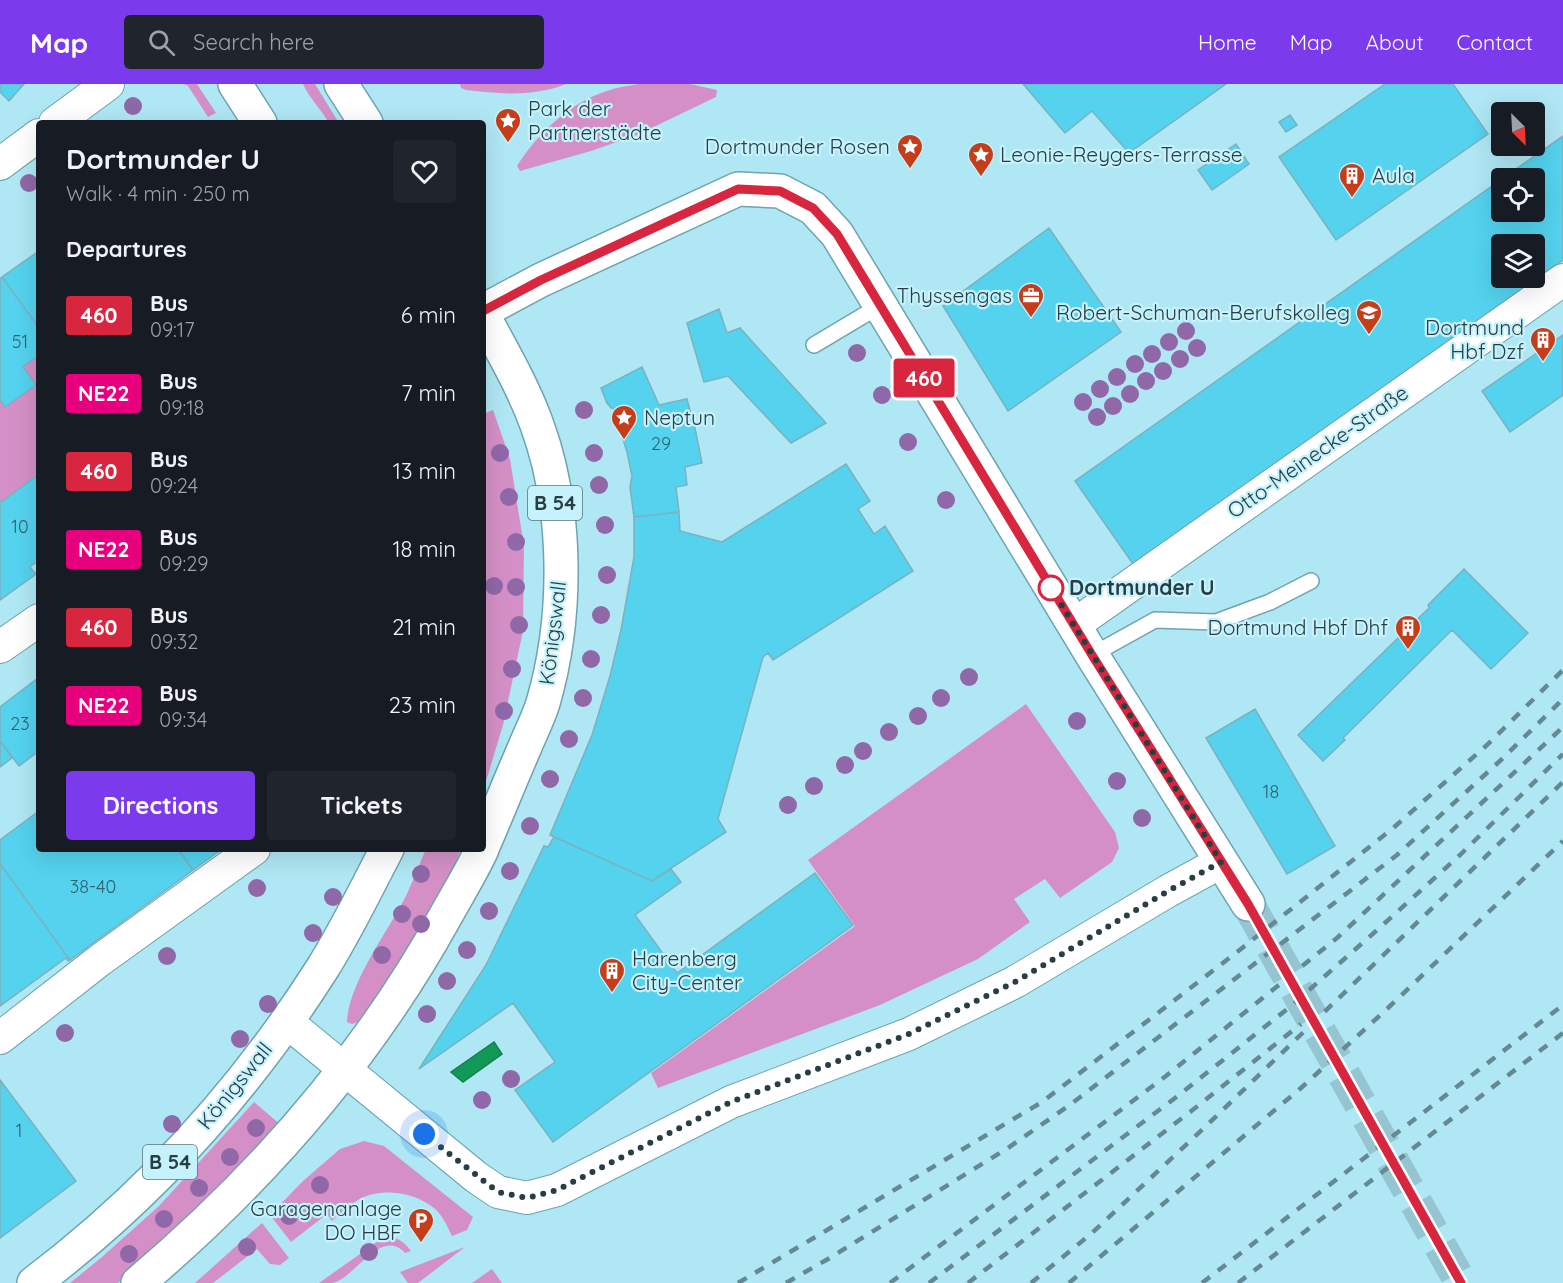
<!DOCTYPE html>
<meta charset="utf-8">
<style>
:root{--surface:#171b24;--page:#20242c;--text:#f1f3f6;--muted:#9ea1a6;--accent:#7c3aed}
body{margin:0;font-family:Quicksand,sans-serif;background:var(--page);color:var(--text);height:100vh;display:flex;flex-direction:column;font-size:22px;white-space:nowrap}
*{box-sizing:border-box;margin:0}
p{font-size:20px;color:var(--muted)}
.icon{flex:none;width:33px;height:33px;fill:none;stroke:currentColor;stroke-width:2;stroke-linecap:round;stroke-linejoin:round}
.map{position:relative;flex:1;overflow:hidden}
.panel{position:absolute;left:36px;top:36px;width:450px;height:732px;display:flex;flex-direction:column;background:var(--surface);border-radius:6px;box-shadow:0 6px 24px #0002}
.panel>*{flex:none}
.badge{padding:0 12px;border-radius:4px;font-size:21px;line-height:39px}
.needle{width:39px;rotate:156deg}
.controls{position:absolute;left:1491px;top:18px;display:grid;gap:12px}
.controls a{display:grid;place-items:center;width:54px;height:54px;border-radius:6px;background:var(--surface);box-shadow:0 6px 24px #0002;font-size:30px}
.you{position:absolute;width:30px;height:30px;margin:-15px;border:4px solid #fff;border-radius:50%;background:#1a73e8;box-shadow:0 0 0 9px #1a73e833}
.map>.badge{position:absolute;translate:-50% -50%;box-shadow:0 0 0 3px #fff}
h2{padding:0 30px;font-size:22px;line-height:54px}
.round{display:grid;place-items:center;flex:none;width:63px;height:63px;border-radius:6px;background:var(--page)}
.summary{display:flex;align-items:center;justify-content:space-between;height:102px;padding:0 30px}
h1{font-size:28px;font-weight:700;line-height:45px}
.button{display:flex;gap:12px;margin-top:auto;padding:12px 30px}
.button a{flex:1;height:69px;border-radius:6px;background:var(--accent);color:#fff;font-size:24px;font-weight:700;line-height:69px;text-align:center}
.button a+a{background:var(--page);color:var(--text)}
ul{padding:0;list-style:none}
li{display:flex;align-items:center;gap:18px;height:78px;padding:0 30px}
li div{flex:1}
li b{display:block;font-size:22px}
li em{font-style:normal}
li .badge{min-width:66px;font-weight:700;text-align:center}
header{display:flex;align-items:center;gap:36px;box-sizing:border-box;height:84px;padding:0 30px;background:var(--accent);color:#fff}
header strong{font-size:28px}
nav{display:flex;gap:33px;margin-inline-start:auto;font-size:21px}
.search{width:420px;height:54px;background:var(--page);display:flex;align-items:center;gap:15px;box-sizing:border-box;padding:0 21px;border-radius:6px;color:var(--muted);font-size:22px}
.map>svg:first-child{display:block}
</style>
<header>
<strong>Map</strong>
<div class="search"><svg class="icon" aria-label="search" viewBox="0 0 24 24"><circle cx="10" cy="10" r="6"/><path d="M15 15l6 6"/></svg>Search here</div>
<nav><a>Home</a><a>Map</a><a>About</a><a>Contact</a></nav>
</header>
<div class="map">
<svg width="1563" height="1199" viewBox="0 0 1563 1199">
<rect width="100%" height="100%" fill="#b0e7f4"/>
<!-- green -->
<path fill="#d490c6" d="M184,0H197L216,29L208,33L188,2Z
M303,0H315L339,39H329C321,25 310,15 303,0Z
M460,0H566C534,13 499,10 466,6L461,4Z
M639,0H690L717,6L716,13L637,51L591,67L520,87L517,82C538,49 569,19 607,7C617,3 629,2 639,0Z
M39,271V390L0,419V316L5,323L35,301L23,283Z
M493,326L510,375L524,462L523,547L503,641L483,707V330Z
M1026,620L1115,748L1119,764L1112,778L1060,814L1045,795L1014,815L1030,838L978,875L880,921L658,1004L651,989L855,842L808,776Z
M426,765H461L443,808L392,894L362,937L352,940L347,938C349,898 387,849 406,812C413,797 419,781 426,765Z
M254,1018L281,1041L176,1148L118,1199H70L102,1173L159,1122Z
M364,1057L384,1062L473,1133L467,1146L452,1152C447,1142 443,1132 434,1124C414,1108 381,1103 358,1116C349,1122 340,1130 332,1137L327,1130L291,1158L270,1131L303,1097L340,1065Z
M262,1139L289,1174L280,1181L270,1180L257,1165L213,1199H195Z
M384,1153C397,1153 403,1156 411,1167L405,1169C381,1143 356,1193 333,1199C329,1199 323,1199 319,1199Z
M465,1163L418,1199H408L400,1188Z
M492,1185L502,1199H472Z"/>
<!-- water -->
<path fill="#129957" stroke="#187e51" stroke-width="1.5" d="M494,958L502,970L463,998L451,988Z"/>
<!-- building -->
<path fill="#54d2ee" stroke="#7cb1be" stroke-width="1.5" fill-rule="evenodd" d="M0,0H24L9,17L0,8Z
M1023,0H1226L1129,69L1092,27L1065,49Z
M1385,0H1453L1488,50L1336,156L1279,73Z
M1290,31L1297,41L1286,48L1279,38Z
M1563,52V176L1133,480L1075,397L1502,95V128H1534V94H1503ZM1502,160H1534V194H1502Z
M1236,60L1249,80L1212,106L1198,86Z
M1049,144L1121,248L1008,327L943,222Z
M39,167V244L2,193Z
M2,193L39,244V271L23,283L36,301L5,323L0,316V195Z
M719,225L727,249L740,244L826,339L791,359L728,292L704,298L687,239Z
M1563,251V311L1510,348L1482,307Z
M642,283L659,321L687,315L692,334H693L702,379L685,383L687,401L676,403L679,428L634,433L630,403L632,392L627,368L616,333L613,324H611L607,319L601,304Z
M846,380L870,417L858,425L874,450L885,442L913,487L773,576L768,569L763,573L718,735L726,748L652,797L550,751L592,651L610,592L621,546L634,473V433L679,428L680,447L722,458Z
M39,390V468L36,470L39,476L30,483L36,490L0,516V419Z
M1464,485L1528,549L1491,585L1452,546L1343,654L1345,656L1323,677L1298,651L1429,524L1428,521Z
M38,594L39,667L19,682L0,657V623Z
M1255,625L1335,762L1287,790L1206,654Z
M0,657L12,674L0,683Z
M39,727V765H178L193,786L70,876L0,780V756Z
M554,753L652,797L671,785L681,798L635,831L677,889L815,789L853,841L553,1058L515,1006L555,978L513,919L419,985L486,881L544,762L548,763Z
M178,765H222L193,786Z
M0,780L70,876L68,877L66,874L0,922Z
M0,996L76,1097L0,1154Z"/>
<g fill="none" stroke-linecap="round" stroke-linejoin="round">
<!-- tertiary-tunnel -->
<path stroke="#95c5d1" stroke-width="33" stroke-dasharray="33 16" stroke-linecap="butt" d="M1248,820L1461,1199"/>
<defs>
<path id="service" d="M814,261L881,221
M1092,571L1155,536L1216,538L1270,518L1311,497"/>
<path id="minor" d="M55,39L108,0
M0,80L39,51
M1074,541L1563,196
M0,563L39,536
M287,938L476,1093L498,1108L527,1114L557,1106L731,1018L909,950L1015,898L1168,807L1221,778
M0,954L100,876L254,765"/>
<path id="tertiary" d="M483,227L541,196L738,105L780,107L813,124L837,150L1092,571L1248,820"/>
<path id="primary" d="M235,0L260,39
M341,0L366,39
M483,231C502,267 523,302 537,341C568,426 568,533 543,619C538,635 530,650 524,665C510,697 497,730 483,762
M34,1199C148,1113 245,1006 322,885C346,847 366,805 387,765
M138,1199C260,1096 367,974 445,833C457,811 471,789 482,765"/>
</defs>
<!-- service casing -->
<use href="#service" stroke="#6ea3b0" stroke-width="18"/>
<!-- minor casing -->
<use href="#minor" stroke="#6ea3b0" stroke-width="34"/>
<!-- tertiary casing -->
<use href="#tertiary" stroke="#6ea3b0" stroke-width="36"/>
<!-- primary casing -->
<use href="#primary" stroke="#6ea3b0" stroke-width="36"/>
<!-- service -->
<use href="#service" stroke="#fff" stroke-width="15"/>
<!-- minor -->
<use href="#minor" stroke="#fff" stroke-width="32"/>
<!-- tertiary -->
<use href="#tertiary" stroke="#fff" stroke-width="33"/>
<!-- primary -->
<use href="#primary" stroke="#fff" stroke-width="33"/>
<!-- rail -->
<path stroke="#648992" stroke-width="4.5" stroke-dasharray="10 10" stroke-linecap="butt" d="M738,1199L1042,1018L1232,872L1392,745L1487,661L1563,586
M786,1199L828,1175L1008,1064L1071,1020L1397,771L1501,676L1563,615
M890,1199L1166,992L1337,854L1563,643
M929,1199L1179,1011L1291,922L1376,847L1460,771L1563,670
M968,1199L1190,1028L1301,940
M1031,1199L1092,1149L1205,1043L1563,698
M1069,1199L1301,1004L1388,924L1563,757
M1202,1199L1563,921
M1238,1199L1563,949"/>
</g>
<!-- trees -->
<g fill="#9068a8">
<circle cx="133" cy="22" r="9"/>
<circle cx="29" cy="99" r="9"/>
<circle cx="1186" cy="247" r="9"/>
<circle cx="1169" cy="258" r="9"/>
<circle cx="1197" cy="264" r="9"/>
<circle cx="857" cy="269" r="9"/>
<circle cx="1152" cy="270" r="9"/>
<circle cx="1180" cy="275" r="9"/>
<circle cx="1135" cy="280" r="9"/>
<circle cx="1163" cy="287" r="9"/>
<circle cx="1117" cy="293" r="9"/>
<circle cx="1146" cy="297" r="9"/>
<circle cx="1100" cy="305" r="9"/>
<circle cx="1130" cy="310" r="9"/>
<circle cx="882" cy="311" r="9"/>
<circle cx="1083" cy="318" r="9"/>
<circle cx="1113" cy="322" r="9"/>
<circle cx="584" cy="326" r="9"/>
<circle cx="1097" cy="333" r="9"/>
<circle cx="908" cy="358" r="9"/>
<circle cx="500" cy="369" r="9"/>
<circle cx="594" cy="369" r="9"/>
<circle cx="599" cy="401" r="9"/>
<circle cx="509" cy="413" r="9"/>
<circle cx="946" cy="416" r="9"/>
<circle cx="605" cy="441" r="9"/>
<circle cx="516" cy="458" r="9"/>
<circle cx="607" cy="491" r="9"/>
<circle cx="494" cy="502" r="9"/>
<circle cx="516" cy="503" r="9"/>
<circle cx="601" cy="531" r="9"/>
<circle cx="519" cy="541" r="9"/>
<circle cx="591" cy="575" r="9"/>
<circle cx="512" cy="585" r="9"/>
<circle cx="969" cy="593" r="9"/>
<circle cx="583" cy="614" r="9"/>
<circle cx="941" cy="614" r="9"/>
<circle cx="504" cy="627" r="9"/>
<circle cx="918" cy="632" r="9"/>
<circle cx="1077" cy="637" r="9"/>
<circle cx="889" cy="648" r="9"/>
<circle cx="569" cy="655" r="9"/>
<circle cx="863" cy="667" r="9"/>
<circle cx="845" cy="681" r="9"/>
<circle cx="550" cy="695" r="9"/>
<circle cx="1117" cy="697" r="9"/>
<circle cx="814" cy="702" r="9"/>
<circle cx="788" cy="721" r="9"/>
<circle cx="1142" cy="734" r="9"/>
<circle cx="530" cy="742" r="9"/>
<circle cx="510" cy="787" r="9"/>
<circle cx="421" cy="790" r="9"/>
<circle cx="257" cy="804" r="9"/>
<circle cx="333" cy="813" r="9"/>
<circle cx="489" cy="827" r="9"/>
<circle cx="402" cy="830" r="9"/>
<circle cx="421" cy="840" r="9"/>
<circle cx="313" cy="849" r="9"/>
<circle cx="467" cy="866" r="9"/>
<circle cx="382" cy="871" r="9"/>
<circle cx="167" cy="872" r="9"/>
<circle cx="447" cy="897" r="9"/>
<circle cx="268" cy="920" r="9"/>
<circle cx="427" cy="930" r="9"/>
<circle cx="65" cy="949" r="9"/>
<circle cx="240" cy="955" r="9"/>
<circle cx="511" cy="995" r="9"/>
<circle cx="482" cy="1016" r="9"/>
<circle cx="172" cy="1040" r="9"/>
<circle cx="256" cy="1044" r="9"/>
<circle cx="230" cy="1073" r="9"/>
<circle cx="320" cy="1101" r="9"/>
<circle cx="199" cy="1104" r="9"/>
<circle cx="289" cy="1132" r="9"/>
<circle cx="164" cy="1135" r="9"/>
<circle cx="247" cy="1163" r="9"/>
<circle cx="369" cy="1168" r="9"/>
<circle cx="129" cy="1170" r="9"/>
</g>
<g fill="none" stroke-linecap="round" stroke-linejoin="round">
<defs>
<path id="line" d="M483,227L541,196L738,105L780,107L813,124L837,150L1092,571L1248,820L1461,1199"/>
</defs>
<!-- line casing -->
<use href="#line" stroke="#fff" stroke-width="14"/>
<!-- line -->
<use href="#line" stroke="#d7263d" stroke-width="9"/>
<!-- walk -->
<path stroke="#273e43" stroke-width="6" stroke-dasharray="0 10.8" d="M424,1050L498,1108L527,1114L557,1106L731,1018L909,950L1015,898L1168,807L1221,778L1051,504"/>
</g>
<!-- icons -->
<defs>
<symbol id="sight-pin" viewBox="-11 -11 22 30"><path d="M0 17L-7.5 6A9.5 9.5 0 1 1 7.5 6Z" fill="#c63d1a" stroke="#c6f2fd"/><path d="M0-6L1.8-2.2L6-1.7L2.9 1.2L3.7 5.4L0 3.3L-3.7 5.4L-2.9 1.2L-6-1.7L-1.8-2.2Z" fill="#fff"/></symbol>
<symbol id="building-pin" viewBox="-11 -11 22 30"><path d="M0 17L-7.5 6A9.5 9.5 0 1 1 7.5 6Z" fill="#c63d1a" stroke="#c6f2fd"/><path d="M-4-6H4V6H1V3H-1V6H-4ZM-2.5-4.3h1.7v1.8h-1.7ZM.8-4.3h1.7v1.8H.8ZM-2.5-1h1.7V.8h-1.7ZM.8-1h1.7V.8H.8Z" fill="#fff"/></symbol>
<symbol id="office-pin" viewBox="-11 -11 22 30"><path d="M0 17L-7.5 6A9.5 9.5 0 1 1 7.5 6Z" fill="#c63d1a" stroke="#c6f2fd"/><path d="M-6-3h4V-5.5h4V-3h4V5H-6ZM-1-4.5V-3h2v-1.5ZM-6 0V1H6V0Z" fill="#fff"/></symbol>
<symbol id="school-pin" viewBox="-11 -11 22 30"><path d="M0 17L-7.5 6A9.5 9.5 0 1 1 7.5 6Z" fill="#c63d1a" stroke="#c6f2fd"/><path d="M0-5L7-2L0 1L-7-2ZM-4 1L0 2.5L4 1V4Q0 6-4 4Z" fill="#fff"/></symbol>
<symbol id="parking-pin" viewBox="-11 -11 22 30"><path d="M0 17L-7.5 6A9.5 9.5 0 1 1 7.5 6Z" fill="#c63d1a" stroke="#c6f2fd"/><path d="M-3.5-5.5H1a3.5 3.5 0 0 1 0 7H-1V5.5H-3.5ZM-1-3.4V-.6H.8a1.4 1.4 0 0 0 0-2.8Z" fill="#fff"/></symbol>
</defs>
<g fill-rule="evenodd">
<use href="#sight-pin" x="493" y="22" width="30" height="40"/>
<use href="#sight-pin" x="895" y="48" width="30" height="40"/>
<use href="#sight-pin" x="966" y="56" width="30" height="40"/>
<use href="#building-pin" x="1337" y="77" width="30" height="40"/>
<use href="#office-pin" x="1016" y="197" width="30" height="40"/>
<use href="#school-pin" x="1354" y="214" width="30" height="40"/>
<use href="#building-pin" x="1528" y="241" width="30" height="40"/>
<use href="#sight-pin" x="609" y="319" width="30" height="40"/>
<use href="#building-pin" x="1393" y="529" width="30" height="40"/>
<use href="#building-pin" x="597" y="872" width="30" height="40"/>
<use href="#parking-pin" x="406" y="1122" width="30" height="40"/>
</g>
<!-- markers -->
<circle fill="#fff" stroke="#d7263d" stroke-width="3" cx="1051" cy="504" r="12"/>
<g text-anchor="middle" stroke-width="4.5" stroke-linejoin="round" paint-order="stroke">
<!-- number labels -->
<g font-size="18" fill="#32636e">
<text x="20" y="264">51</text>
<text x="661" y="366">29</text>
<text x="20" y="449">10</text>
<text x="20" y="646">23</text>
<text x="1271" y="714">18</text>
<text x="93" y="809">38-40</text>
<text x="19" y="1053">1</text>
</g>
<!-- shield labels -->
<g fill="#c6f2fd" stroke="#57747b" stroke-width="1.5">
<rect x="528" y="402" width="54" height="34" rx="4.5"/>
<rect x="143" y="1061" width="54" height="34" rx="4.5"/>
</g>
<g font-size="20" font-weight="bold" fill="#273e43">
<text x="555" y="426">B 54</text>
<text x="170" y="1085">B 54</text>
</g>
<!-- poi labels -->
<g font-size="21" fill="#273e43" stroke="#c6f2fd" text-anchor="end">
<text x="528" y="32" text-anchor="start">Park der<tspan x="528" dy="24">Partnerstädte</tspan></text>
<text x="890" y="70">Dortmunder Rosen</text>
<text x="1000" y="78" text-anchor="start">Leonie-Reygers-Terrasse</text>
<text x="1372" y="99" text-anchor="start">Aula</text>
<text x="1012" y="219">Thyssengas</text>
<text x="1350" y="236">Robert-Schuman-Berufskolleg</text>
<text x="1524" y="251">Dortmund<tspan x="1524" dy="24">Hbf Dzf</tspan></text>
<text x="644" y="341" text-anchor="start">Neptun</text>
<text x="1388" y="551">Dortmund Hbf Dhf</text>
<text x="632" y="882" text-anchor="start">Harenberg<tspan x="632" dy="24">City-Center</tspan></text>
<text x="402" y="1132">Garagenanlage<tspan x="402" dy="24">DO HBF</tspan></text>
</g>
<!-- street labels -->
<g font-size="21" fill="#273e43" stroke="#c6f2fd">
<text transform="translate(1318 368) rotate(-35)" y="7">Otto-Meinecke-Straße</text>
<text transform="translate(553 549) rotate(-83)" y="7">Königswall</text>
<text transform="translate(235 1002) rotate(-51)" y="7">Königswall</text>
</g>
<!-- stop labels -->
<g font-size="21" font-weight="bold" fill="#273e43" stroke="#c6f2fd" text-anchor="start">
<text x="1069" y="511">Dortmunder U</text>
</g>
</g>
</svg>
<div class="controls">
<a><svg class="needle" viewBox="-14 -14 28 28"><path d="M0-13l5 13h-10z" fill="#e53935"/><path d="M0 13l5-13h-10z" fill="#9ea1a6"/></svg></a>
<a><svg class="icon" aria-label="locate" viewBox="0 0 24 24"><circle cx="12" cy="12" r="6"/><path d="M12 2v4M12 18v4M2 12h4M18 12h4"/></svg></a>
<a><svg class="icon" aria-label="layers" viewBox="0 0 24 24"><path d="M12 4l9 5-9 5-9-5zM3 14l9 5 9-5"/></svg></a>
</div>
<div class="you" style="left:424px;top:1050px"></div>
<b class="badge" style="left:924px;top:294px;background:#d7263d;color:#fff">460</b>
<section class="panel">
<div class="summary"><div><h1>Dortmunder U</h1><p>Walk · 4 min · 250 m</p></div><a class="round"><svg class="icon" aria-label="heart" viewBox="0 0 24 24"><path d="M12 20l-8-8c-3-5 5-10 8-4 3-6 11-1 8 4z"/></svg></a></div>
<h2>Departures</h2>
<ul>
<li><span class="badge" style="background:#d7263d;color:#fff">460</span><div><b>Bus</b><p>09:17</p></div><em>6 min</em></li>
<li><span class="badge" style="background:#e6007e;color:#fff">NE22</span><div><b>Bus</b><p>09:18</p></div><em>7 min</em></li>
<li><span class="badge" style="background:#d7263d;color:#fff">460</span><div><b>Bus</b><p>09:24</p></div><em>13 min</em></li>
<li><span class="badge" style="background:#e6007e;color:#fff">NE22</span><div><b>Bus</b><p>09:29</p></div><em>18 min</em></li>
<li><span class="badge" style="background:#d7263d;color:#fff">460</span><div><b>Bus</b><p>09:32</p></div><em>21 min</em></li>
<li><span class="badge" style="background:#e6007e;color:#fff">NE22</span><div><b>Bus</b><p>09:34</p></div><em>23 min</em></li>
</ul>
<div class="button"><a>Directions</a><a>Tickets</a></div>
</section>
</div>
